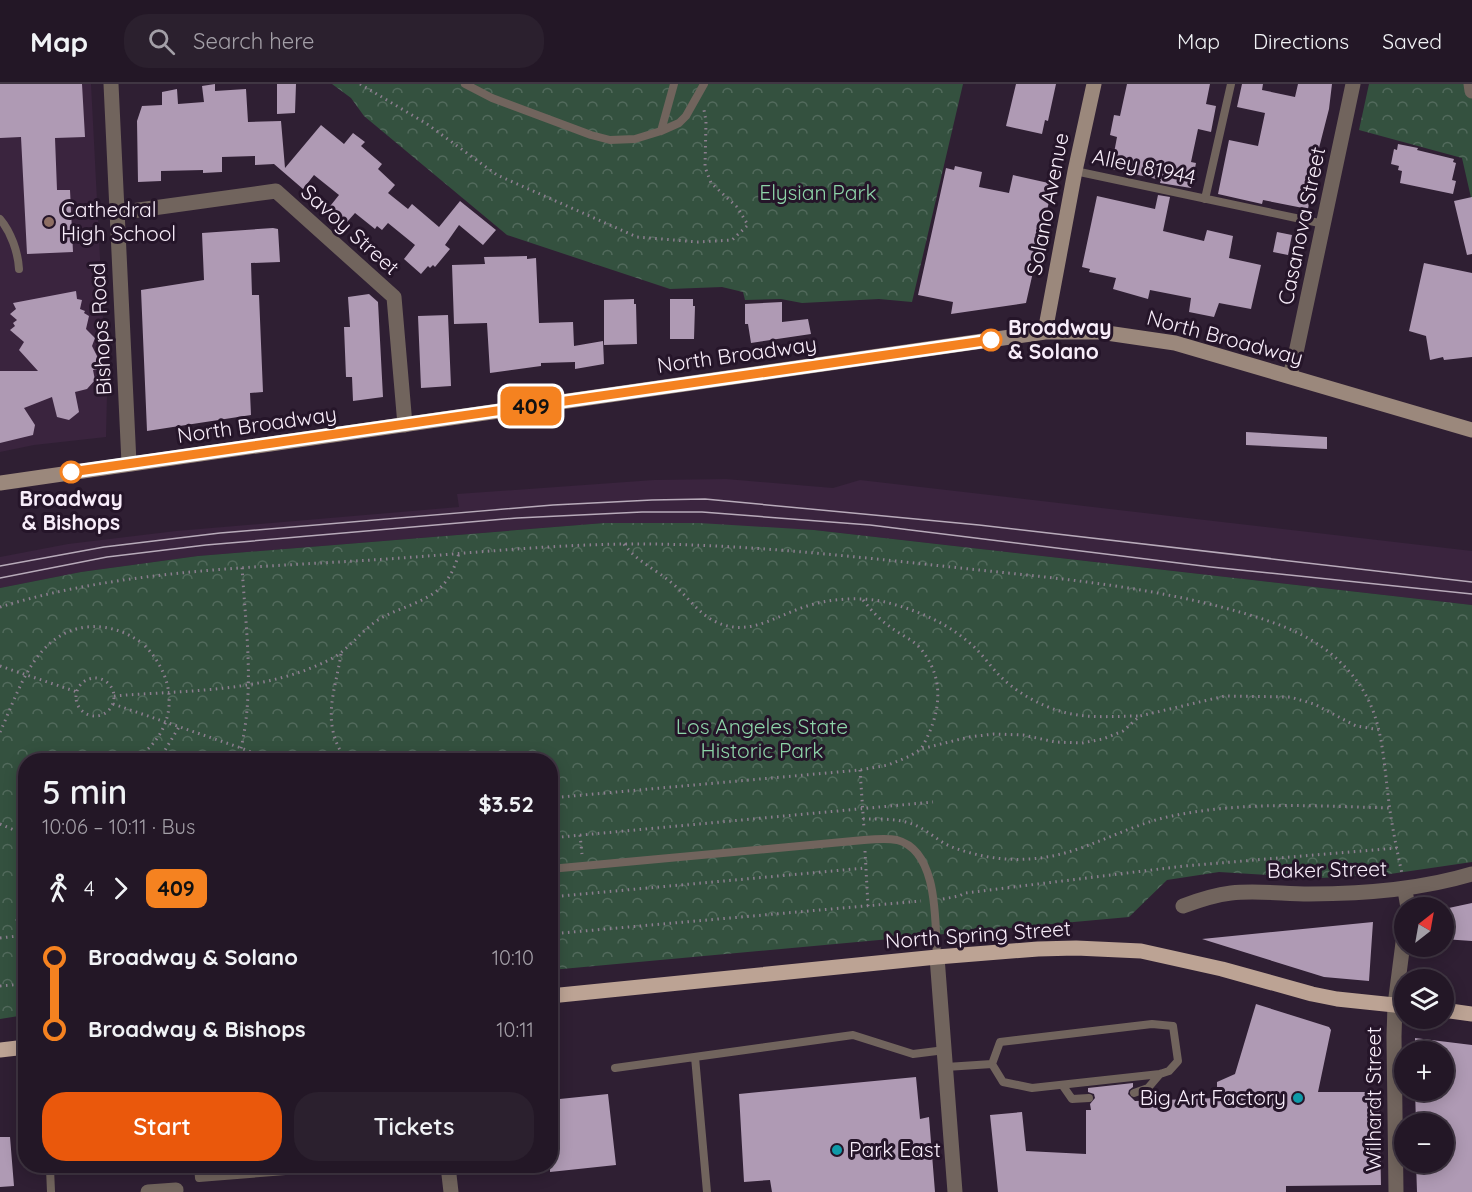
<!DOCTYPE html>
<meta charset="utf-8">
<style>
:root{--surface:#231726;--page:#2b202e;--text:#f1f3f6;--muted:#a39fa7;--line:#403643;--accent:#ea580c}
body{margin:0;font-family:Quicksand,sans-serif;background:var(--page);color:var(--text);height:100vh;display:flex;flex-direction:column;font-size:22px;white-space:nowrap}
*{box-sizing:border-box;margin:0}
p{font-size:20px;color:var(--muted)}
.icon{flex:none;width:33px;height:33px;fill:none;stroke:currentColor;stroke-width:2;stroke-linecap:round;stroke-linejoin:round}
.map{position:relative;flex:1;overflow:hidden}
.panel{position:absolute;left:18px;top:669px;width:540px;height:420px;display:flex;flex-direction:column;background:var(--surface);border-radius:24px;box-shadow:0 3px 15px #0003,0 0 0 2px var(--line)}
.panel>*{flex:none}
.badge{padding:0 12px;border-radius:9px;font-size:21px;line-height:39px}
.needle{width:39px;rotate:31deg}
.tools{position:absolute;left:1394px;top:813px;display:grid;gap:12px}
.tools a{display:grid;place-items:center;width:60px;height:60px;border-radius:50%;background:var(--surface);box-shadow:0 3px 15px #0003,0 0 0 2px var(--line);font-size:30px}
.map>.badge{position:absolute;translate:-50% -50%;box-shadow:0 0 0 3px #fff}
.legs{display:flex;align-items:center;gap:9px;height:66px;padding:0 24px;font-size:20px}
.legs p{margin-inline-start:auto}
.head{display:flex;align-items:center;justify-content:space-between;height:102px;padding:0 24px}
h1{font-size:33px;font-weight:600;line-height:45px}
.action{display:flex;gap:12px;margin-top:auto;padding:12px 24px}
.action a{flex:1;height:69px;border-radius:24px;background:var(--accent);color:#fff;font-size:24px;font-weight:600;line-height:69px;text-align:center}
.action a+a{background:var(--page);color:var(--text)}
ul{padding:0 24px;list-style:none}
li{display:flex;align-items:center;gap:21px;height:72px;font-size:22px}
li i{display:grid;place-items:center;width:9px;height:100%;margin:0 8px;background:currentColor}
li i::after{content:'';width:15px;height:15px;margin:-8px;border:4px solid;border-radius:50%;background:var(--surface)}
li p{margin-inline-start:auto}
li:first-child i{background:linear-gradient(#0000 50%,currentColor 0)}
li:last-child i{background:linear-gradient(currentColor 50%,#0000 0)}
header{display:flex;align-items:center;gap:36px;box-sizing:border-box;height:84px;padding:0 30px;background:var(--surface);border-bottom:2px solid var(--line)}
header strong{font-size:28px}
nav{display:flex;gap:33px;margin-inline-start:auto;font-size:21px}
.search{width:420px;height:54px;background:var(--page);display:flex;align-items:center;gap:15px;box-sizing:border-box;padding:0 21px;border-radius:24px;color:var(--muted);font-size:22px}
.map>svg:first-child{display:block}
</style>
<header>
<strong>Map</strong>
<div class="search"><svg class="icon" aria-label="search" viewBox="0 0 24 24"><circle cx="10" cy="10" r="6"/><path d="M15 15l6 6"/></svg>Search here</div>
<nav><a>Map</a><a>Directions</a><a>Saved</a></nav>
</header>
<div class="map">
<svg width="1472" height="1108" viewBox="0 0 1472 1108">
<defs>
<pattern id="park-crowns" width="20" height="18" patternUnits="userSpaceOnUse" patternTransform="scale(1.5)"><rect width="20" height="18" fill="#34513f"/><path d="M2 6a3 3 0 1 1 6 0M12 15a3 3 0 1 1 6 0" fill="none" stroke="#526a5c"/></pattern>
</defs>
<rect width="100%" height="100%" fill="#2f1f33"/>
<!-- built -->
<path fill="#3a243e" d="M0,0H91L107,310L106,353L34,361L0,368Z
M726,395L833,404L860,396L1472,467V521L814,446L604,439L198,472L81,488L0,504V473L68,460L176,447L459,423L457,410L654,396Z"/>
<!-- park -->
<path fill="url(#park-crowns)" d="M332,0H963L912,218L879,215L802,219L781,215L745,216L743,208L722,203L670,205L507,151L364,32L351,14Z
M1369,0H1472V118L1462,74L1359,46Z
M604,439H699L814,446L1472,521V778L1390,790L1320,794L1219,788L1167,796L1129,833L551,886L550,676H26L25,931L0,935V504L81,488L198,472Z"/>
<!-- building -->
<path fill="#af9ab4" d="M0,0H82L85,53L55,54L57,106H70L73,168L27,170L21,53L0,54Z
M215,0V7L246,5L248,38L281,37L285,84L321,41L344,60L353,49L365,58L361,62L382,80L378,85L395,101L388,109L408,125L412,120L439,143L460,117L496,146L483,161L459,141L445,161L450,165L435,183L433,181L430,184L428,182L421,190L404,175L415,161L388,139L382,146L377,142L375,145L355,129L347,138L344,136L342,139L327,126L339,111L314,91L303,105L274,80L255,81V72L222,73V88L203,89V86L161,87V97L138,98L137,37L142,22L162,21V8L177,5L178,20L204,18L202,2Z
M277,0H296L295,29L277,30Z
M1016,0H1056L1048,37L1045,36L1042,50L1006,42Z
M1127,0H1210L1206,20L1216,22L1211,48L1198,45L1191,78L1196,79L1191,104L1160,99L1161,96L1111,85L1117,53L1110,51L1114,31L1120,32Z
M1242,0H1263L1262,6L1295,13L1298,0H1332L1329,25L1309,103H1312L1308,125L1263,116L1262,120L1218,110L1229,56L1258,62L1265,29L1237,23Z
M1398,60L1418,64L1417,66L1454,75L1453,78L1456,79L1452,96L1456,97L1453,110L1400,99L1402,87L1398,86L1399,82L1391,80L1394,65L1397,66Z
M955,82L982,88L979,103L1009,109L1013,91L1053,100L1026,219L951,230L953,218L918,211L946,84L954,86Z
M1158,111L1170,113L1163,147L1204,157L1207,146L1233,152L1229,174L1261,181L1251,225L1219,219L1214,233L1189,228L1191,214L1150,206L1148,215L1113,205L1116,194L1089,188L1090,185L1082,183L1097,112L1155,125Z
M1472,113V170L1467,171L1454,117Z
M273,144L278,145L280,178L251,179L252,211H259L263,308L250,309L251,331L147,347L141,206L204,196L202,149Z
M1277,148L1292,151L1288,171L1273,168Z
M527,172V175L536,174L539,239L573,238L574,262L603,257L604,280L575,285V278L541,279V282L490,289L487,239L454,240L452,181L485,180L484,173Z
M1424,179L1472,189V273L1444,276L1443,273L1430,276L1426,252L1409,247Z
M76,207L77,215L82,216L80,225L85,227L84,229L89,232L86,245L95,254L92,262L103,284L93,286L95,296L87,305L75,308L79,328L69,336L57,333L52,313L24,324L35,341L33,351L0,359V287H38L19,266L24,258L10,246L15,242L13,239L17,236L10,230L16,225L13,219Z
M369,210L378,218L383,313L353,317L352,293H346L344,243H350L348,213Z
M634,215V220H636L637,260L604,261V216Z
M670,215H693V222H695L694,255H670Z
M782,218V238L808,235L811,250L751,259L748,240H745V220Z
M448,231L451,302L421,304L418,232Z
M1246,348L1327,353V365L1246,361Z
M1472,819V857L1443,855L1444,825Z
M1373,838L1369,897L1324,893L1202,855Z
M1256,920L1329,943L1331,946L1318,1008H1378L1379,1011L1381,1101L1286,1102V1108H998L990,1031L1022,1028L1026,1067L1086,1070V1026H1091L1090,1020L1095,1014L1094,1010L1088,1008V1004L1133,999V1003L1129,1006L1128,1010L1135,1017L1217,1014V998L1235,990Z
M1415,954L1472,961V1108H1417L1416,1078H1443V1040H1416L1415,1006H1443V968H1415Z
M916,993L920,1035L929,1033L935,1108H772L770,1096L744,1098L739,1010Z
M608,1010L616,1081L550,1088V1016Z
M0,1053H10L14,1102L0,1103Z"/>
<g fill="none" stroke-linecap="round" stroke-linejoin="round">
<!-- path -->
<path stroke="#8c7e8f" stroke-width="3" stroke-dasharray="1.5 4.5" stroke-linecap="butt" d="M360,0L427,40L497,91L637,153L698,158L732,156L748,141L737,123L711,99L705,83L706,37L704,26
M624,460C637,478 656,485 673,500C686,511 695,525 709,534C744,556 771,534 804,523C827,515 860,512 885,518C917,526 948,539 973,562C983,571 991,583 1000,592C1017,609 1041,622 1063,628C1088,635 1114,632 1140,632
M863,516C871,526 879,535 889,542C899,550 912,555 920,564C947,596 940,632 921,665
M0,523C114,488 237,484 355,477C445,472 536,461 626,460C754,459 881,476 1008,489C1085,497 1161,506 1236,527C1268,536 1303,547 1330,569C1383,613 1381,656 1389,719C1392,743 1397,766 1402,790
M341,570C335,609 320,638 346,676
M0,582L77,608
M76 613a19 19 0 1 1 38 0a19 19 0 1 1-38 0Z
M114,612C186,606 263,609 329,576C350,566 362,544 383,533C419,515 446,516 459,469
M113,620L241,664L271,676
M0,648C19,607 34,550 86,543C107,541 125,547 142,559
M144,670L149,676
M159,676L179,643
M238,676C256,612 246,549 242,483
M860,686L864,744
M550,714L860,686L888,681L910,672L921,665L969,653L994,650L1023,651L1055,658L1082,659L1103,655L1123,647L1140,632L1225,612L1290,613L1314,620L1356,642L1381,646
M863,735C883,735 903,734 921,744C932,750 941,759 952,763C976,772 1003,777 1028,775C1080,773 1122,742 1172,732C1243,717 1317,722 1390,724
M0,740L26,751
M580,751L582,770
M550,754L933,718
M865,767L868,822
M550,813L865,784
M943,815L959,812L965,809L1184,782L1397,764
M17,835L23,900
M550,850L921,817
M0,854L26,851
M0,902L24,900"/>
<!-- service -->
<path stroke="#71645d" stroke-width="8" d="M465,0L492,14L591,51L610,56L635,55L661,47L674,0
M661,47L679,39L686,32L704,0
M1075,87L1324,140
M1205,115L1231,0
M0,135C11,148 18,168 19,185
M550,785L864,756C875,755 887,754 897,756C939,767 935,839 937,873
M1152,940L1173,942L1178,977L1169,987L1160,990L1032,1004L1003,998L992,980L1000,958Z
M695,973L707,1108
M946,983L992,980
M615,984L853,951L913,970L945,966
M1063,1002L1072,1015L1089,1014
M1134,1009L1148,1004L1160,990
M198,1082L199,1094L349,1082
M51,1108L50,1084L54,1082"/>
<!-- minor -->
<path stroke="#71645d" stroke-width="15" d="M1471,0L1472,7
M117,129L276,107L394,213L405,341
M1290,292L1297,264L1353,0
M1405,806L1408,824
M1183,822C1199,816 1214,811 1231,809C1257,806 1284,810 1309,810C1364,810 1419,806 1472,790
M937,873L955,1108
M448,1082L451,1108
M148,1108L176,1106
M1396,1108L1394,952L1395,921L1404,851"/>
<!-- tertiary -->
<path stroke="#71645d" stroke-width="15" d="M111,0L129,379"/>
<!-- secondary -->
<path stroke="#9b887c" stroke-width="15" d="M1045,248L1075,87L1094,0
M0,399L1045,248H1100L1175,259L1472,346"/>
<!-- primary -->
<path stroke="#bca394" stroke-width="15" d="M550,912L937,873L1038,865L1076,864L1141,867L1222,885L1312,910L1337,915L1404,922
M1443,926L1472,930
M0,966L26,963"/>
<!-- tram -->
<path stroke="#b8abba" stroke-width="1.5" d="M0,482L104,463L220,449L553,421L652,416L705,415L979,441L1472,498
M0,494L107,473L206,461L517,434L642,428H702L870,441L1211,483L1472,510"/>
<!-- path-bridge -->
<path stroke="#8c7e8f" stroke-width="3" stroke-dasharray="1.5 4.5" stroke-linecap="butt" d="M134,676C179,647 180,595 142,559"/>
</g>
<g fill="none" stroke-linecap="round" stroke-linejoin="round">
<defs>
<path id="line-1" d="M71,388L991,256"/>
</defs>
<!-- line-1 casing -->
<use href="#line-1" stroke="#fff" stroke-width="14"/>
<!-- line-1 -->
<use href="#line-1" stroke="#f58220" stroke-width="9"/>
</g>
<!-- markers -->
<circle fill="#8d6e63" stroke="#251529" stroke-width="2" cx="49" cy="138" r="6"/>
<g fill="#fff" stroke="#f58220" stroke-width="3">
<circle cx="991" cy="256" r="10"/>
<circle cx="71" cy="388" r="10"/>
</g>
<g fill="#0f9aa8" stroke="#251529" stroke-width="2">
<circle cx="1298" cy="1014" r="6"/>
<circle cx="837" cy="1066" r="6"/>
</g>
<g text-anchor="middle" stroke-width="6" stroke-linejoin="round" paint-order="stroke">
<!-- street labels -->
<g font-size="21" fill="#f8edfa" stroke="#251529">
<text transform="translate(1144 83) rotate(12)" y="7">Alley 81944</text>
<text transform="translate(1048 120) rotate(-79)" y="7">Solano Avenue</text>
<text transform="translate(1302 142) rotate(-78)" y="7">Casanova Street</text>
<text transform="translate(350 146) rotate(42)" y="7">Savoy Street</text>
<text transform="translate(101 245) rotate(-93)" y="7">Bishops Road</text>
<text transform="translate(1225 254) rotate(15)" y="7">North Broadway</text>
<text transform="translate(737 271) rotate(-8)" y="7">North Broadway</text>
<text transform="translate(257 341) rotate(-8)" y="7">North Broadway</text>
<text transform="translate(1327 786) rotate(-1)" y="7">Baker Street</text>
<text transform="translate(978 851) rotate(-4)" y="7">North Spring Street</text>
<text transform="translate(1374 1015) rotate(-90)" y="7">Wilhardt Street</text>
</g>
<!-- park labels -->
<g font-size="21" fill="#8dd4a8" stroke="#251529">
<text x="818" y="116">Elysian Park</text>
<text x="762" y="650">Los Angeles State<tspan x="762" dy="24">Historic Park</tspan></text>
</g>
<!-- poi labels -->
<g font-size="21" fill="#f8edfa" stroke="#251529" text-anchor="start">
<text x="61" y="133">Cathedral<tspan x="61" dy="24">High School</tspan></text>
<text x="1286" y="1021" text-anchor="end">Big Art Factory</text>
<text x="849" y="1073">Park East</text>
</g>
<!-- stop labels -->
<g font-size="21" font-weight="bold" fill="#f8edfa" stroke="#251529" text-anchor="start">
<text x="1008" y="251">Broadway<tspan x="1008" dy="24">&amp; Solano</tspan></text>
<text x="71" y="422" text-anchor="middle">Broadway<tspan x="71" dy="24">&amp; Bishops</tspan></text>
</g>
</g>
</svg>
<div class="tools">
<a><svg class="needle" viewBox="-14 -14 28 28"><path d="M0-13l5 13h-10z" fill="#e53935"/><path d="M0 13l5-13h-10z" fill="#a39fa7"/></svg></a>
<a><svg class="icon" aria-label="layers" viewBox="0 0 24 24"><path d="M12 4l9 5-9 5-9-5zM3 14l9 5 9-5"/></svg></a>
<a>+</a>
<a>−</a>
</div>
<b class="badge" style="left:531px;top:322px;background:#f58220;color:#111">409</b>
<section class="panel">
<div class="head"><div><h1>5 min</h1><p>10:06 – 10:11 · Bus</p></div><b>$3.52</b></div>
<div class="legs"><svg class="icon" aria-label="walk" viewBox="0 0 24 24"><circle cx="13" cy="4" r="2"/><path d="M13 8l-2 6 4 7M11 14l-3 7M7 12l3-4h3l4 4"/></svg>4<svg class="icon" aria-label="forward" viewBox="0 0 24 24"><path d="M9 5l7 7-7 7"/></svg><b class="badge" style="background:#f58220;color:#111">409</b></div>
<ul>
<li><i style="color:#f58220"></i><b>Broadway &amp; Solano</b><p>10:10</p></li>
<li><i style="color:#f58220"></i><b>Broadway &amp; Bishops</b><p>10:11</p></li>
</ul>
<div class="action"><a>Start</a><a>Tickets</a></div>
</section>
</div>
